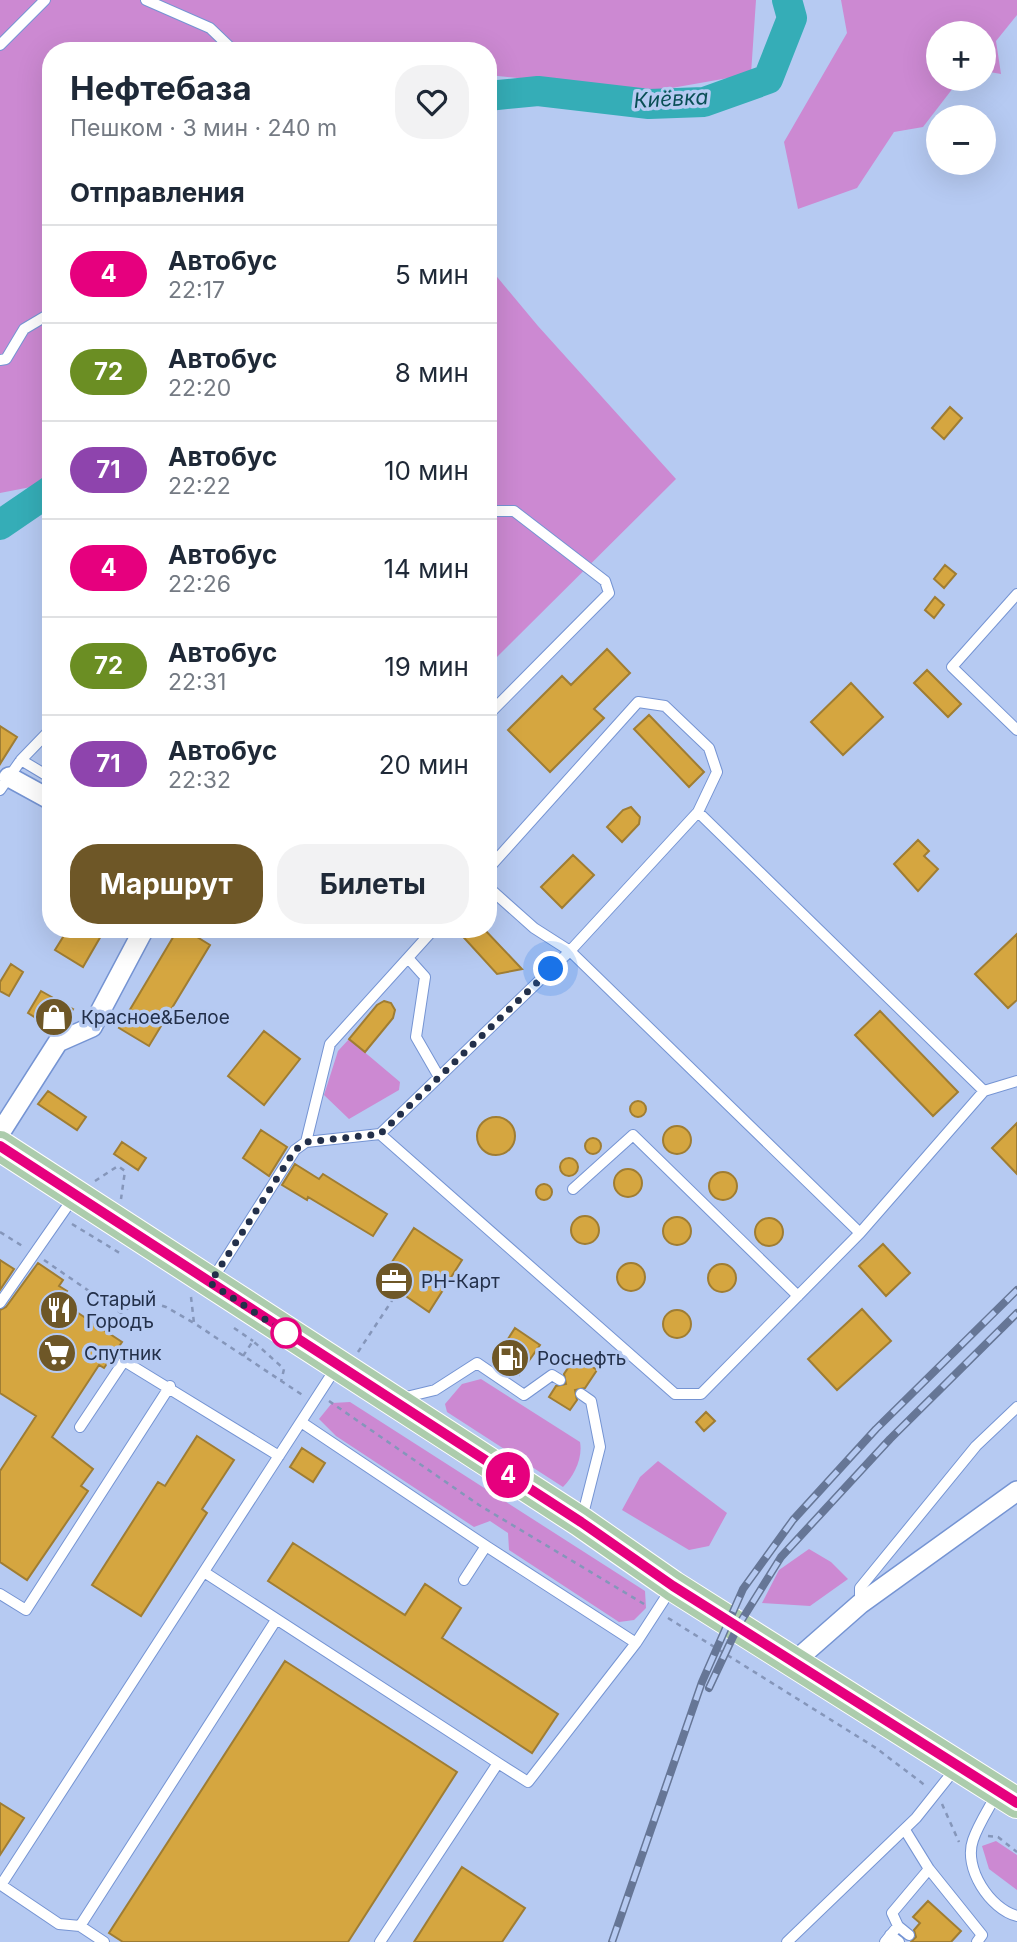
<!DOCTYPE html>
<html lang="ru">
<meta charset="utf-8">
<style>
:root{--surface:#fff;--page:#f2f2f3;--text:#1f2937;--muted:#747a83;--line:#e0e1e3;--accent:#6e5727}
body{margin:0;font-family:Inter,sans-serif;background:var(--page);color:var(--text);height:100vh;display:flex;flex-direction:column;font-size:26px;white-space:nowrap}
*{box-sizing:border-box;margin:0}
p{font-size:23px;color:var(--muted)}
.icon{flex:none;width:38px;height:38px;fill:none;stroke:currentColor;stroke-width:2;stroke-linecap:round;stroke-linejoin:round}
.map{position:relative;flex:1;overflow:hidden}
.sheet{position:absolute;left:42px;top:42px;width:455px;height:896px;display:flex;flex-direction:column;background:var(--surface);border-radius:28px;box-shadow:0 7px 28px #0002}
.sheet>*{flex:none}
.badge{padding:0 14px;border-radius:23px;font-size:24px;line-height:46px}
.tools{position:absolute;left:926px;top:21px;display:grid;gap:14px}
.tools a{display:grid;place-items:center;width:70px;height:70px;border-radius:50%;background:var(--surface);box-shadow:0 7px 28px #0002;font-size:35px}
.you{position:absolute;width:35px;height:35px;margin:-18px;border:5px solid #fff;border-radius:50%;background:#1a73e8;box-shadow:0 0 0 10px #1a73e833}
.map>.badge{position:absolute;translate:-50% -50%;box-shadow:0 0 0 4px #fff}
h2{padding:0 28px;font-size:26px;line-height:63px}
.round{display:grid;place-items:center;flex:none;width:74px;height:74px;border-radius:28px;background:var(--page)}
.overview{display:flex;align-items:center;justify-content:space-between;height:119px;padding:0 28px}
h1{font-size:33px;font-weight:700;line-height:52px}
.button{display:flex;gap:14px;margin-top:auto;padding:14px 28px}
.button a{flex:1;height:80px;border-radius:28px;background:var(--accent);color:#fff;font-size:28px;font-weight:700;line-height:80px;text-align:center}
.button a+a{background:var(--page);color:var(--text)}
ul{padding:0;list-style:none}
li{display:flex;align-items:center;gap:21px;height:98px;padding:0 28px;border-top:2px solid var(--line)}
li div{flex:1}
li b{display:block;font-size:26px}
li em{font-style:normal}
li .badge{min-width:77px;font-weight:700;text-align:center}
.map>svg:first-child{display:block}
</style>
<div class="map">
<svg width="1017" height="1942" viewBox="0 0 1017 1942">
<rect width="100%" height="100%" fill="#b6caf2"/>
<!-- green -->
<path fill="#cc89d2" d="M0,0H756L751,74L649,92L488,75V51H51V470L36,486L0,493Z
M841,0H1017V15L996,41L1001,74L984,71V33H938V79H960L923,127L894,132L857,188L798,209L784,142L847,33Z
M488,266L538,326L676,479L488,666Z
M349,1039L400,1082L399,1090L349,1119L324,1095L338,1051Z
M481,1379L580,1442C583,1458 574,1476 563,1487L447,1412L445,1404L462,1384Z
M350,1402L645,1591L646,1608L634,1620L619,1622L509,1550L508,1533L490,1521L474,1527L336,1436L319,1419L332,1403Z
M658,1461L727,1513L709,1546L689,1550L622,1510L640,1477Z
M809,1549L831,1562L848,1579L810,1606L762,1603L779,1570Z
M996,1841L1017,1855V1890L989,1869L982,1846Z"/>
<g fill="none" stroke-linecap="round" stroke-linejoin="round">
<!-- stream -->
<path stroke="#35adb7" stroke-width="5" d="M0,516L4,521"/>
<!-- river -->
<path stroke="#35adb7" stroke-width="30" d="M488,96L538,91L649,104L704,102L768,79L792,18L787,0
M0,525L51,490"/>
</g>
<!-- building -->
<path fill="#d5a640" stroke="#9f7d33" stroke-width="2" d="M950,407L962,418L944,439L932,428Z
M945,565L956,574L944,588L934,579Z
M935,597L944,605L934,618L925,610Z
M607,649L630,673L594,709L604,718L550,772L508,730L562,676L571,685Z
M927,670L961,704L948,717L914,683Z
M851,683L883,717L843,755L811,722Z
M649,715L704,772L689,787L634,729Z
M0,726L17,737L0,764Z
M631,807L640,817L639,824L622,842L607,827L623,810Z
M918,840L929,851L924,856L938,869L918,891L894,864Z
M573,855L594,875L562,908L541,887Z
M68,929H105L83,967L55,950Z
M178,929H184L210,945L149,1046L119,1028Z
M456,929H484L522,969L497,974Z
M1017,934V1000L1008,1008L975,974Z
M11,964L23,972L9,996L0,991V982Z
M41,991L73,1009L63,1026L55,1030L28,1013Z
M384,1001L391,1003L395,1010L393,1018L365,1052L349,1039L377,1005Z
M880,1011L958,1092L933,1116L855,1035Z
M264,1031L300,1059L264,1105L228,1076Z
M48,1091L86,1117L77,1130L38,1104Z
M630 1109a8 8 0 1 1 16 0a8 8 0 1 1-16 0Z
M477 1136a19 19 0 1 1 38 0a19 19 0 1 1-38 0Z
M1017,1123V1174L992,1148Z
M663 1140a14 14 0 1 1 28 0a14 14 0 1 1-28 0Z
M261,1130L287,1147L269,1176L243,1158Z
M585 1146a8 8 0 1 1 16 0a8 8 0 1 1-16 0Z
M122,1142L146,1158L138,1170L114,1154Z
M560 1167a9 9 0 1 1 18 0a9 9 0 1 1-18 0Z
M295,1164L319,1179L323,1174L387,1214L373,1236L308,1197L307,1200L282,1185Z
M614 1183a14 14 0 1 1 28 0a14 14 0 1 1-28 0Z
M709 1186a14 14 0 1 1 28 0a14 14 0 1 1-28 0Z
M536 1192a8 8 0 1 1 16 0a8 8 0 1 1-16 0Z
M571 1230a14 14 0 1 1 28 0a14 14 0 1 1-28 0Z
M663 1231a14 14 0 1 1 28 0a14 14 0 1 1-28 0Z
M755 1232a14 14 0 1 1 28 0a14 14 0 1 1-28 0Z
M414,1228L462,1260L429,1312L381,1279Z
M883,1244L910,1273L886,1296L859,1266Z
M0,1260L14,1269L0,1290Z
M617 1277a14 14 0 1 1 28 0a14 14 0 1 1-28 0Z
M38,1263L63,1280L59,1286L67,1291L60,1301L122,1342L104,1368L99,1365L52,1437L93,1469L81,1486L88,1491L27,1580L0,1562V1471L36,1416L0,1393V1310L6,1307Z
M708 1278a14 14 0 1 1 28 0a14 14 0 1 1-28 0Z
M862,1309L891,1341L837,1390L808,1359Z
M663 1324a14 14 0 1 1 28 0a14 14 0 1 1-28 0Z
M515,1328L540,1345L519,1375L495,1359Z
M576,1356L597,1370L585,1388L575,1390L577,1400L570,1410L549,1397L556,1386L566,1384L564,1374Z
M706,1412L715,1421L704,1431L696,1422Z
M197,1436L234,1460L202,1509L207,1513L141,1616L92,1585L158,1482L165,1486Z
M302,1448L325,1463L313,1482L290,1467Z
M293,1543L405,1615L425,1584L461,1608L442,1638L558,1714L532,1753L268,1581Z
M285,1661L457,1772L348,1942H123L109,1933Z
M0,1803L24,1818L0,1855Z
M462,1867L525,1908L502,1942H414Z
M928,1901L961,1931L951,1942H911L916,1937L914,1930L920,1923L913,1917Z"/>
<g fill="none" stroke-linecap="round" stroke-linejoin="round">
<defs>
<path id="lane" d="M146,0L210,28L234,51
M0,45L45,0
M0,360L6,359L24,329L51,313
M488,511H514L605,581L609,593L488,715
M1017,594L952,667L1017,730
M21,760L51,729
M0,790L21,760L51,778
M698,812L984,1091L860,1233
M408,958L425,977L416,1037L439,1077
M984,1091L1017,1081
M380,1134L675,1394H701L860,1233L570,951L534,928L488,887
M306,1142L330,1044L434,929
M573,1189L633,1135L798,1296
M212,1280L295,1150L306,1142L380,1134L570,951L698,812L717,772L709,748L665,706L638,702L488,869
M0,1303L73,1198
M581,1394L591,1401L600,1447L582,1518
M402,1398L435,1390L477,1363L524,1395L552,1375L560,1380
M301,1422L486,1546
M80,1427L124,1361L279,1456
M204,1572L498,1763L380,1942
M464,1580L486,1546L636,1643
M0,1594L26,1610L170,1386
M860,1603V1588L976,1446L1017,1407
M498,1763L528,1782L636,1643L671,1589
M996,1795C988,1810 978,1825 973,1840C963,1868 990,1909 1017,1916
M929,1869L982,1935L977,1942
M80,1926L59,1924L1,1885L337,1366
M898,1926L909,1935
M890,1935L899,1942
M104,1942L80,1926L276,1620
M787,1942L916,1818L955,1769
M885,1942L898,1926L892,1913L929,1869L905,1830"/>
<path id="street" d="M9,777L51,800
M0,1133L58,1042L92,1027L144,929
M794,1662L860,1604L1017,1491"/>
<path id="primary" d="M0,1146L581,1522L673,1586L1017,1803"/>
</defs>
<!-- lane casing -->
<use href="#lane" stroke="#7594d3" stroke-width="12"/>
<!-- street casing -->
<use href="#street" stroke="#7594d3" stroke-width="22"/>
<!-- primary casing -->
<use href="#primary" stroke="#fff" stroke-width="32"/>
<!-- path -->
<path stroke="#8596ba" stroke-width="2.5" stroke-dasharray="5 5" stroke-linecap="butt" d="M95,1181L118,1166L125,1171L121,1199
M72,1224L123,1255
M0,1232L24,1247
M44,1260L121,1313L141,1299L166,1307L194,1323
M191,1297L194,1323L304,1396
M234,1328L253,1341
M358,1352L393,1299
M243,1356L253,1341L284,1369L281,1382
M329,1401L479,1505L644,1604
M668,1618L876,1748L926,1786
M942,1804L959,1842
M988,1836L998,1837L1017,1852"/>
<!-- lane -->
<use href="#lane" stroke="#fff" stroke-width="10"/>
<!-- street -->
<use href="#street" stroke="#fff" stroke-width="19"/>
<!-- primary -->
<use href="#primary" stroke="#acccac" stroke-width="30"/>
<defs>
<path id="rail" d="M709,1688L738,1626L781,1557L890,1439L1017,1313
M612,1942L702,1682L743,1589L793,1520L876,1429L1017,1290"/>
</defs>
<!-- rail casing -->
<use href="#rail" stroke="#667696" stroke-width="8"/>
<!-- rail -->
<use href="#rail" stroke="#b6caf2" stroke-width="5" stroke-dasharray="16" stroke-linecap="butt"/>
</g>
<g fill="none" stroke-linecap="round" stroke-linejoin="round">
<defs>
<path id="line" d="M0,1146L581,1522L673,1586L1017,1803"/>
</defs>
<!-- line casing -->
<use href="#line" stroke="#fff" stroke-width="16"/>
<!-- line -->
<use href="#line" stroke="#e6007e" stroke-width="10"/>
<!-- walk -->
<path stroke="#23304a" stroke-width="7" stroke-dasharray="0 12.6" d="M286,1333L210,1283L295,1150L306,1142L380,1134L551,969"/>
</g>
<!-- icons -->
<defs>
<symbol id="shop-disc" viewBox="-11 -11 22 22"><circle r="9.5" fill="#6e5727" stroke="#b6caf2"/><path d="M-5-2.5h2.3a2.7 3.5 0 0 1 5.4 0H5L5.5 6h-11ZM-1.5-2.5h3a1.5 2.3 0 0 0-3 0Z" fill="#fff"/></symbol>
<symbol id="office-disc" viewBox="-11 -11 22 22"><circle r="9.5" fill="#6e5727" stroke="#b6caf2"/><path d="M-6-3h4V-5.5h4V-3h4V5H-6ZM-1-4.5V-3h2v-1.5ZM-6 0V1H6V0Z" fill="#fff"/></symbol>
<symbol id="restaurant-disc" viewBox="-11 -11 22 22"><circle r="9.5" fill="#6e5727" stroke="#b6caf2"/><path d="M-5-6h1v4h1v-4h1v4h1v-4h1v5L-1.5 .5V6h-2V.5L-5-1ZM5-6V6H3V1.5H1.5Q1.5-4 5-6Z" fill="#fff"/></symbol>
<symbol id="supermarket-disc" viewBox="-11 -11 22 22"><circle r="9.5" fill="#6e5727" stroke="#b6caf2"/><path d="M-6-5.5h2.5l.6 2H6L4.5 2H-2.5L-4.4-4H-6ZM-1.5 3.2a1.3 1.3 0 1 0 .1 0ZM3 3.2a1.3 1.3 0 1 0 .1 0Z" fill="#fff"/></symbol>
<symbol id="fuel-disc" viewBox="-11 -11 22 22"><circle r="9.5" fill="#6e5727" stroke="#b6caf2"/><path d="M-5.5-6h7V0h2V4h1.3V-2.5L3-4.5l.8-.8L6-3V5H2.5V1h-1V6h-7ZM-4.2-4.7v3.2H.2V-4.7Z" fill="#fff"/></symbol>
</defs>
<g fill-rule="evenodd">
<use href="#shop-disc" x="32" y="995" width="44" height="44"/>
<use href="#office-disc" x="372" y="1259" width="44" height="44"/>
<use href="#restaurant-disc" x="37" y="1288" width="44" height="44"/>
<use href="#supermarket-disc" x="35" y="1331" width="44" height="44"/>
<use href="#fuel-disc" x="488" y="1336" width="44" height="44"/>
</g>
<!-- markers -->
<circle fill="#fff" stroke="#e6007e" stroke-width="3.5" cx="286" cy="1333" r="14"/>
<g text-anchor="middle" stroke-width="7" stroke-linejoin="round" paint-order="stroke">
<!-- poi labels -->
<g font-size="19" fill="#23304a" stroke="#b6caf2" text-anchor="start">
<text x="81" y="1024">Красное&amp;Белое</text>
<text x="421" y="1288">РН-Карт</text>
<text x="86" y="1306">Старый<tspan x="86" dy="22">Городъ</tspan></text>
<text x="84" y="1360">Спутник</text>
<text x="537" y="1365">Роснефть</text>
</g>
<!-- water labels -->
<g font-size="21" font-style="italic" fill="#094f55" stroke="#b6caf2">
<text transform="translate(671 99) rotate(-3)" y="7">Киёвка</text>
</g>
</g>
</svg>
<div class="tools">
<a>+</a>
<a>−</a>
</div>
<div class="you" style="left:551px;top:969px"></div>
<b class="badge" style="left:508px;top:1475px;background:#e6007e;color:#fff">4</b>
<section class="sheet">
<div class="overview"><div><h1>Нефтебаза</h1><p>Пешком · 3 мин · 240 m</p></div><a class="round"><svg class="icon" aria-label="heart" viewBox="0 0 24 24"><path d="M12 20l-8-8c-3-5 5-10 8-4 3-6 11-1 8 4z"/></svg></a></div>
<h2>Отправления</h2>
<ul>
<li><span class="badge" style="background:#e6007e;color:#fff">4</span><div><b>Автобус</b><p>22:17</p></div><em>5 мин</em></li>
<li><span class="badge" style="background:#6b8e23;color:#fff">72</span><div><b>Автобус</b><p>22:20</p></div><em>8 мин</em></li>
<li><span class="badge" style="background:#8e44ad;color:#fff">71</span><div><b>Автобус</b><p>22:22</p></div><em>10 мин</em></li>
<li><span class="badge" style="background:#e6007e;color:#fff">4</span><div><b>Автобус</b><p>22:26</p></div><em>14 мин</em></li>
<li><span class="badge" style="background:#6b8e23;color:#fff">72</span><div><b>Автобус</b><p>22:31</p></div><em>19 мин</em></li>
<li><span class="badge" style="background:#8e44ad;color:#fff">71</span><div><b>Автобус</b><p>22:32</p></div><em>20 мин</em></li>
</ul>
<div class="button"><a>Маршрут</a><a>Билеты</a></div>
</section>
</div>
